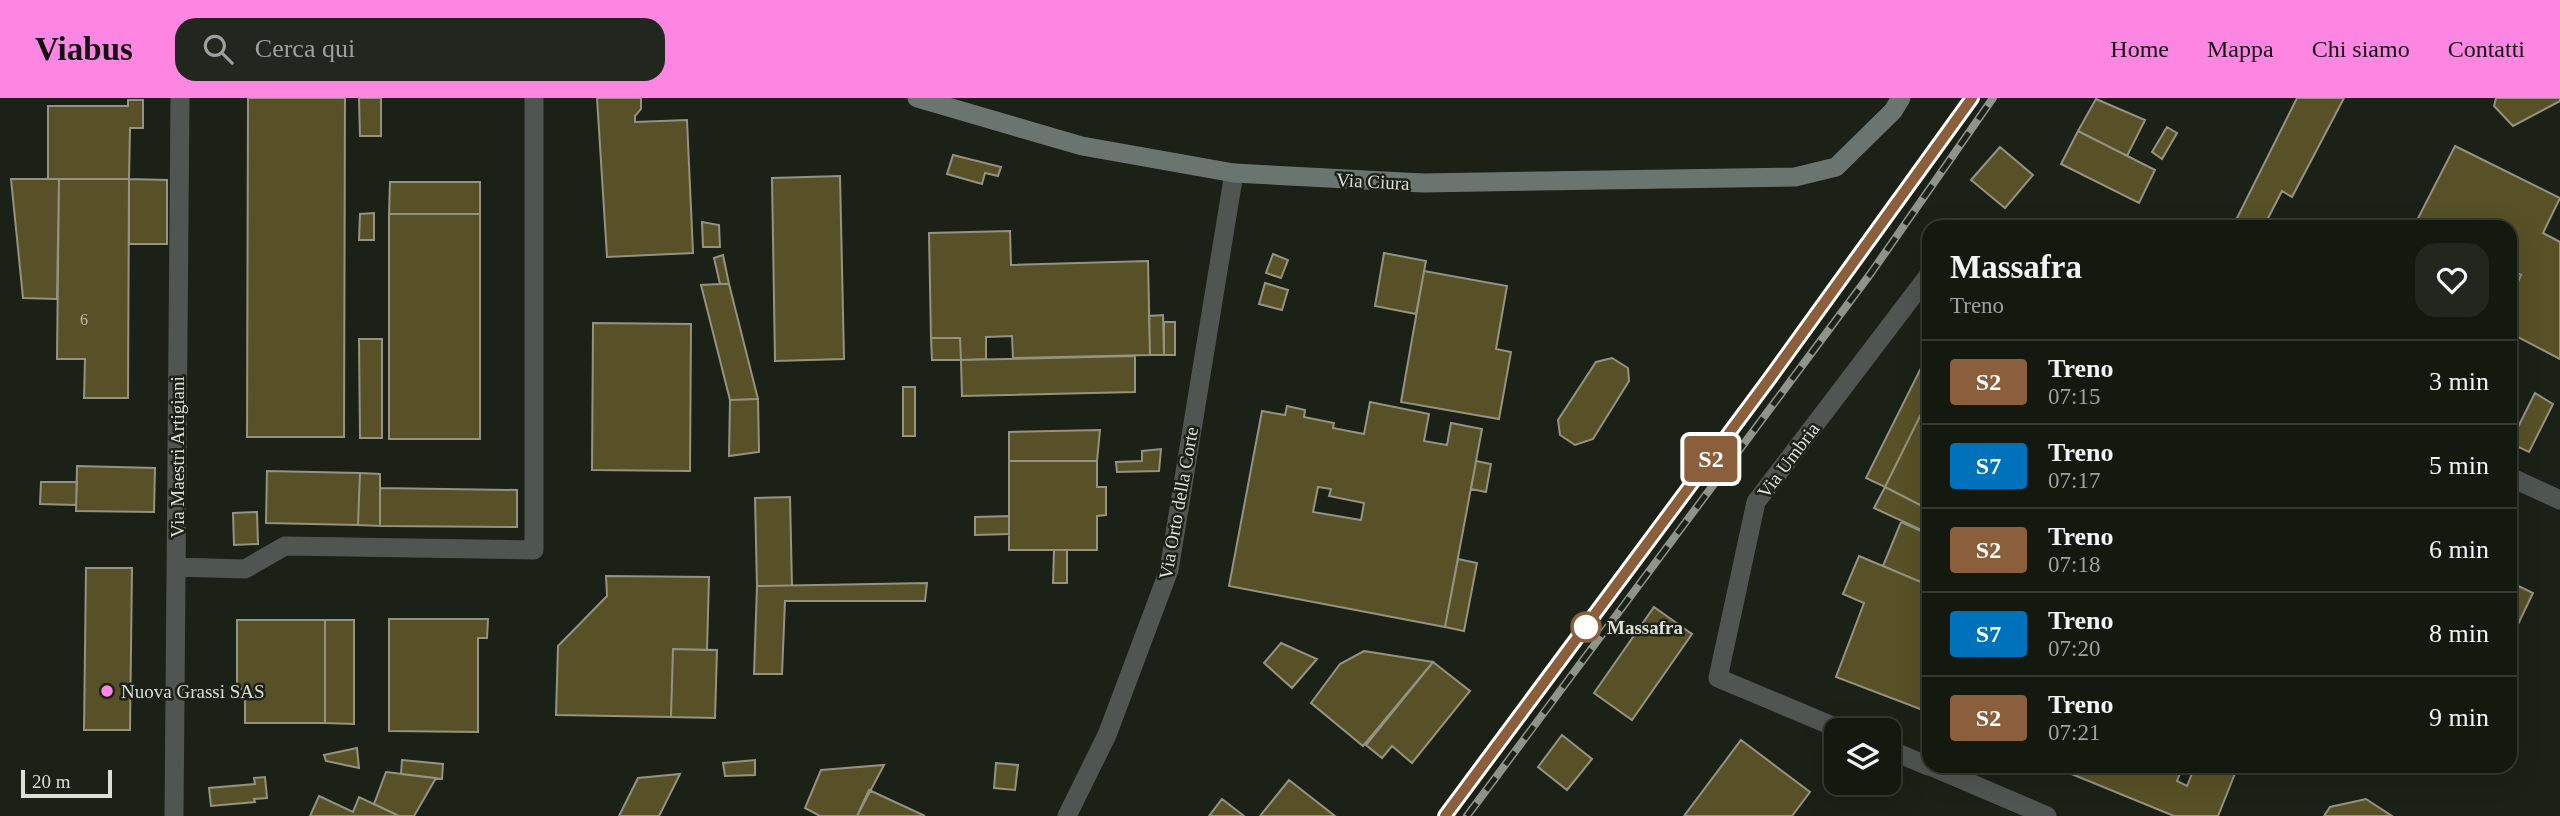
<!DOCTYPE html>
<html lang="it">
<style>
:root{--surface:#141910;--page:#21261e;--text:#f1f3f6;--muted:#9da09f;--line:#333830;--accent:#fd86e2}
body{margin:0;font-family:"Times New Roman",serif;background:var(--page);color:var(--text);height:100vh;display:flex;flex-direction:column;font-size:26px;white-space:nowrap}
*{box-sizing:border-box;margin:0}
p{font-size:23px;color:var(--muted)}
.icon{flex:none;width:38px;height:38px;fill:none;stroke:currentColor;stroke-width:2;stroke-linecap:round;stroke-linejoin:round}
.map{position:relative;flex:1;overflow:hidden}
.panel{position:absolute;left:1922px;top:122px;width:595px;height:553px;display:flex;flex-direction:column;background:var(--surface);border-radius:21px;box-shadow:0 7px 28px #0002,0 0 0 2px var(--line)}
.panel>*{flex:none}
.badge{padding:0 14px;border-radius:5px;font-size:24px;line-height:46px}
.tools{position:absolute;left:1824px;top:620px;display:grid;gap:14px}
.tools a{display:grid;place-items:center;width:77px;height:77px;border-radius:14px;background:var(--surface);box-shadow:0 7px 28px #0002,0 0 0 2px var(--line);font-size:35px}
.scale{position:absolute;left:21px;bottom:18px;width:91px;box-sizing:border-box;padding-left:7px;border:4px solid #dbdfd8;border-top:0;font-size:19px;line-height:24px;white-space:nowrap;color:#dbdfd8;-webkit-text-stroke:5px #1b2116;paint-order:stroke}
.map>.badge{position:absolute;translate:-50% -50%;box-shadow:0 0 0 4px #fff}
.round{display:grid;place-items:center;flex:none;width:74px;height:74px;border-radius:21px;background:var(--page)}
.overview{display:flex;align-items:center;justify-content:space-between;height:119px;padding:0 28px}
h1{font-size:33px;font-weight:700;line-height:52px}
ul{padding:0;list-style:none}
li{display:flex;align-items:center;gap:21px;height:84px;padding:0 28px;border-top:2px solid var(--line)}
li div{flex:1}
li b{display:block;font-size:26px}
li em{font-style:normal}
li .badge{min-width:77px;font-weight:700;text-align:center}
header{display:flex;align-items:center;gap:42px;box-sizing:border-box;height:98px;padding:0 35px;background:var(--accent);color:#111}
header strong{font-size:33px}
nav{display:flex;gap:38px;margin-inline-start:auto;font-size:24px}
.search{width:490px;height:63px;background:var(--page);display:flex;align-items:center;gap:18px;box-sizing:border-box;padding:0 24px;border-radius:21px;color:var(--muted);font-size:26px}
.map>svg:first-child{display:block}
</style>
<header>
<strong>Viabus</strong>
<div class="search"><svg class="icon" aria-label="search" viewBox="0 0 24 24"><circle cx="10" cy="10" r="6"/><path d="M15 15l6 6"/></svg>Cerca qui</div>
<nav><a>Home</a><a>Mappa</a><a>Chi siamo</a><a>Contatti</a></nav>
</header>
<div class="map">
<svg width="2560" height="718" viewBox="0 0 2560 718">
<rect width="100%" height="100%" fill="#1b2116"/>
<!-- building -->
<path fill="#585127" stroke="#949282" stroke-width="2" fill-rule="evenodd" d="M248,0H345L344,339H247Z
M359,0H381V38H360Z
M597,0H641V11L635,18V24L687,22L693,155L607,159Z
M2297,0H2344L2292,99L2282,93L2263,130H2232Z
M2496,0H2560V3L2513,28L2494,8Z
M2096,1L2145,22L2127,58L2078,33Z
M128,2H143V30H130L129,81H48V8H128Z
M2167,29L2177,35L2162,61L2152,54Z
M2078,33L2155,72L2139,105L2061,66Z
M2455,48L2560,100L2543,135L2560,144V261L2510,235V202L2521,177L2510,171V130H2413Z
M2000,49L2033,77L2005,110L1971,82Z
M953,57L1001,69L998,78L985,75L982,86L947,76Z
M840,78L844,261L775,263L772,80Z
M11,81H59L57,201L23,200Z
M59,81H129L128,300H84L85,261H57Z
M129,81L167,82V146H129Z
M390,84H480V116H389Z
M374,115V142H359L360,116Z
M389,116H480V341H389Z
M702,124L719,127L720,149H703Z
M1010,133L1011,167L1148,163L1150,257L1013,260L1012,238L986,239V261L961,262L960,240H931L929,135Z
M1384,155L1426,163L1416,216L1375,208Z
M1273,156L1288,162L1281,180L1266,175Z
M723,157L729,186H720L714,160Z
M1424,173L1507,188L1496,251L1511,254L1499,321L1401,304Z
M1265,185L1288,192L1282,212L1259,206Z
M720,186H729L758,301L730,302L701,187Z
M1163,217L1164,257H1150L1149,218Z
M1164,224H1175V257H1164Z
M593,225L691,226L690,373L592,372Z
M931,240H960L961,262H932Z
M359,241H382V340H360Z
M1928,256V302L1885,389L1866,380Z
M1135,258V294L962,298L961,262Z
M1612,260L1628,270L1629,283L1593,341L1575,347L1560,337L1558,322L1596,264Z
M903,289H915V338H903Z
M2535,295L2553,306L2529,354L2510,345Z
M758,301L759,354L729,358L730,302Z
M1928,302V411L1885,389Z
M1370,304L1429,316L1424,343L1447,347L1451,325L1482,331L1445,529L1229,488L1262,313L1285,317L1287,308L1305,312L1304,319L1334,325L1333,330L1364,336ZM1318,389L1331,391L1329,398L1364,405L1361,422L1313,414Z
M1100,332L1097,363H1009V334Z
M1161,351L1159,373L1117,374L1116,364L1142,363V353Z
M1009,363H1097V389H1106V417L1097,418V452H1009Z
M1476,363L1491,366L1486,394L1471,391Z
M77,368L155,370L154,414L76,413Z
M267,373L360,375L358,427L266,425Z
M360,375L380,376V428L358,427Z
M41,384H77L76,407L40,406Z
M1885,389L1928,411V435L1874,410Z
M380,390L517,392V429L380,428Z
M790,399L792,488H757L755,400Z
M257,414L258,446L234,447L233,415Z
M1009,418V436L975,437V419Z
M1901,424L1928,436V487L1883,468Z
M1054,452H1067V485H1053Z
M1859,458L1928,487V614L1836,579L1864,505L1843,496Z
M1458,461L1477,465L1464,533L1445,529Z
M86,470H132L130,632H84Z
M606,478L709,479L707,552L673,551L671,619L556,617L558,548L607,498Z
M2510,484L2533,495L2510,543Z
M927,485L925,503H785L782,576H754L757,488Z
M1654,509L1692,536L1632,622L1594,595Z
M389,521H488L487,540H478V634L389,633Z
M237,522H325V625H245V591H237Z
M325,522H354V626L325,625Z
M1281,545L1317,561L1292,590L1264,565Z
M673,551L717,552L715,620L671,619Z
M1364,553L1433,564L1363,648L1311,605L1340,566Z
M1433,564L1470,593L1412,665L1392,648L1382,660L1366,647Z
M1562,637L1592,661L1567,692L1538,669Z
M1741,642L1810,694L1792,718H1684Z
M357,650L359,670L326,663L324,657Z
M402,662L443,666L442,681L401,676Z
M755,662V677L725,678L723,665Z
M996,665L1018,667L1015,692L994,690Z
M884,667L857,718H820L805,710L821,672Z
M2052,668H2171L2181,673L2177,683L2187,688L2195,668H2238L2218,718H2174Z
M386,674L436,680L414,718H399L374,706Z
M680,676L659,718H619L638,680Z
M265,679L267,700L254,701L255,704L211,708L209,690L255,686L254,680Z
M1289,682L1335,718H1260Z
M869,692L925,718H857Z
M319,698L353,714L359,699L399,718H310Z
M1222,701L1244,718H1209Z
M2366,701L2392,718H2324L2330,709Z"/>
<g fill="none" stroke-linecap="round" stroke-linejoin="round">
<!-- minor -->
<path stroke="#4f5652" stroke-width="19" d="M1966,130H1971
M2510,379L2560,402
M176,469L245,471L285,448L534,452V0
M1842,632L1718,580L1756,404L1928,178
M1888,651L1928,668
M1930,668L2047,718
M174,718L180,0
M1067,718L1107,637L1169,472L1234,75"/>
<!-- secondary -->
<path stroke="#6b756f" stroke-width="19" d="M917,0L1082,48L1234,75L1423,85L1795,79L1836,69L1893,13L1901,0"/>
<defs>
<path id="rail" d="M1445,718L1770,280L1972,0
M1467,718L1871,175L1993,0"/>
</defs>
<!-- rail casing -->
<use href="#rail" stroke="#8f948b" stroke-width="8"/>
<!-- rail -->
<use href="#rail" stroke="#1b2116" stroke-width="5" stroke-dasharray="16" stroke-linecap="butt"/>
</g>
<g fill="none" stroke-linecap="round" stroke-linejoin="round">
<defs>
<path id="line" d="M1445,718L1770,280L1972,0"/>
</defs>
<!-- line casing -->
<use href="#line" stroke="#fff" stroke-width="16"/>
<!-- line -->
<use href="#line" stroke="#8b5e3c" stroke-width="10"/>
</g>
<!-- markers -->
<circle fill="#fff" stroke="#8b5e3c" stroke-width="3.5" cx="1586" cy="529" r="14"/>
<circle fill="#fd86e2" stroke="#1b2116" stroke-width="2.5" cx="107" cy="593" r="7"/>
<g text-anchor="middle" stroke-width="5" stroke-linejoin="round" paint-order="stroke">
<!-- number labels -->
<g font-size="16" fill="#babcac">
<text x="84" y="227">6</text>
</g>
<!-- street labels -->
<g font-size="19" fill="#dbdfd8" stroke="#1b2116">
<text transform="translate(1373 83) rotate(3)" y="7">Via Ciura</text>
<text transform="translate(177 359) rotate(-90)" y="7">Via Maestri Artigiani</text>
<text transform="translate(1788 362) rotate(-53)" y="7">Via Umbria</text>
<text transform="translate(1178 405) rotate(-80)" y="7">Via Orto della Corte</text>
</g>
<!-- stop labels -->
<g font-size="19" font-weight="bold" fill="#dbdfd8" stroke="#1b2116" text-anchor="start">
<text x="1607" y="536">Massafra</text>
</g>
<!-- poi labels -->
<g font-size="19" fill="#dbdfd8" stroke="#1b2116" text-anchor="start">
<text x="121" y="600">Nuova Grassi SAS</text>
</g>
</g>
</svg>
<div class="tools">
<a><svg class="icon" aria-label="layers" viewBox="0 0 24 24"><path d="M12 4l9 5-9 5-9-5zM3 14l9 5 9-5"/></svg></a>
</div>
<div class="scale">20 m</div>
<b class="badge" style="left:1711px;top:361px;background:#8b5e3c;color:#fff">S2</b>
<section class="panel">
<div class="overview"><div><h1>Massafra</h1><p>Treno</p></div><a class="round"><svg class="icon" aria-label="heart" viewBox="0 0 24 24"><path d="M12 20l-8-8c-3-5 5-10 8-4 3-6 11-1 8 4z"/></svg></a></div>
<ul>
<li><span class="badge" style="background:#8b5e3c;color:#fff">S2</span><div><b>Treno</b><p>07:15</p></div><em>3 min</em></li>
<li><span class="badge" style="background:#0072bc;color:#fff">S7</span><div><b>Treno</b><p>07:17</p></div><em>5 min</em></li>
<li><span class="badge" style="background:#8b5e3c;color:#fff">S2</span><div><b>Treno</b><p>07:18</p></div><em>6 min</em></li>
<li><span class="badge" style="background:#0072bc;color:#fff">S7</span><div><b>Treno</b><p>07:20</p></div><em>8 min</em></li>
<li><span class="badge" style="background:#8b5e3c;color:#fff">S2</span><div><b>Treno</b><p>07:21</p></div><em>9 min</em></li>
</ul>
</section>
</div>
